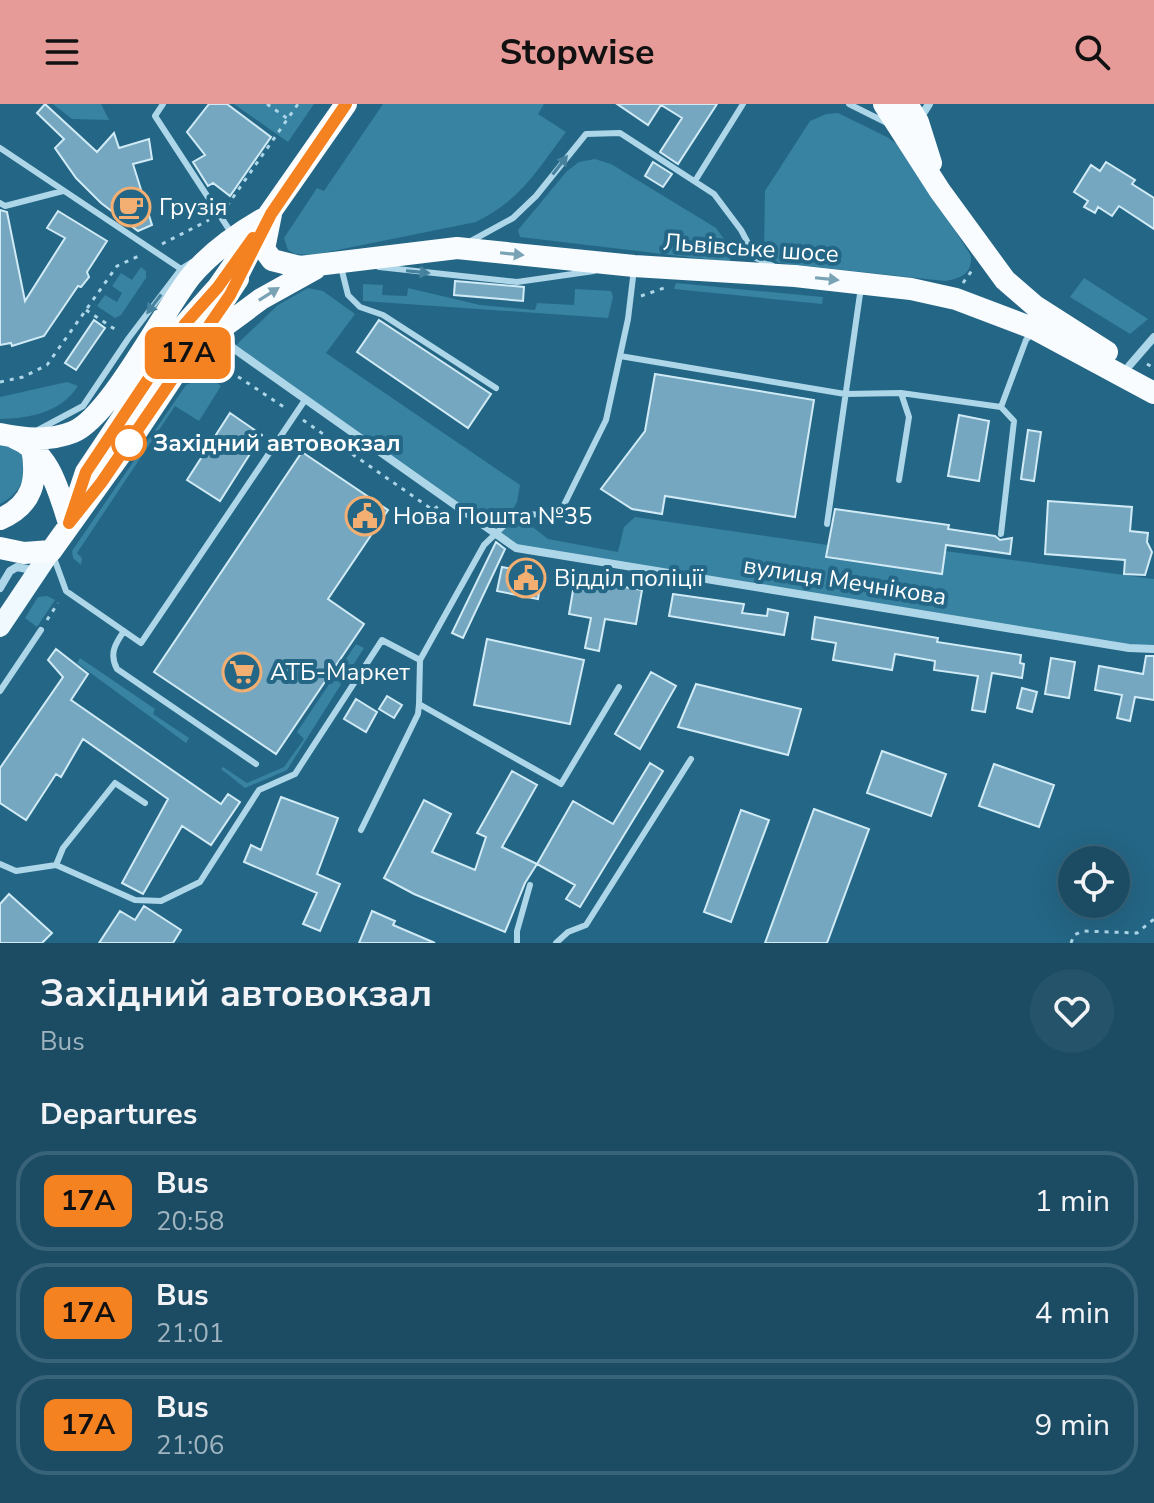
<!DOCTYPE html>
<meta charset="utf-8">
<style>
:root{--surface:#1b4c64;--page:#24536a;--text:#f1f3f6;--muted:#a0b4bf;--line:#396378;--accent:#e69b98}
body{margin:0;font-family:"Nunito Sans",sans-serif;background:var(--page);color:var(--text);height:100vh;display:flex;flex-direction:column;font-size:30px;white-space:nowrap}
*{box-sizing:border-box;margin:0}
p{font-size:26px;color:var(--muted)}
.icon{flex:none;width:44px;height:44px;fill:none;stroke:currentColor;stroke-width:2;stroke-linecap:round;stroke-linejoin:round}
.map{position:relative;height:839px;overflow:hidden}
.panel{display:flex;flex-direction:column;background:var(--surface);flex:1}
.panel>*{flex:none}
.badge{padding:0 16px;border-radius:12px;font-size:28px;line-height:52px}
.tools{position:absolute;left:1058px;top:742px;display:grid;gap:16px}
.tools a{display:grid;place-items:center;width:72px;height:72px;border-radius:50%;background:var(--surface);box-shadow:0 8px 32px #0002,0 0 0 2px var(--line);font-size:40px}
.map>.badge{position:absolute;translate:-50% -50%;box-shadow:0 0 0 4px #fff}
h2{padding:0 40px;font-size:30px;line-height:72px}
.round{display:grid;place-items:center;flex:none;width:84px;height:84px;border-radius:42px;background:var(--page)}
.overview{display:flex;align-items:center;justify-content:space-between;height:136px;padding:0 40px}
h1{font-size:38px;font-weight:700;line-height:60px}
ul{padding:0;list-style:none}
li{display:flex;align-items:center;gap:24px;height:100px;margin:0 16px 12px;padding:0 24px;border:4px solid var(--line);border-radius:32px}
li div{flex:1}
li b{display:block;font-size:30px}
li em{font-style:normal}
li .badge{min-width:88px;font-weight:700;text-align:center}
header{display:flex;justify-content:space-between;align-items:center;height:104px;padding:0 40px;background:var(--accent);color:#111;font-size:36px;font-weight:700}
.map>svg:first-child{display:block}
</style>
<header><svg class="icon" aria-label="menu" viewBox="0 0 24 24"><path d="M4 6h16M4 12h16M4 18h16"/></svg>Stopwise<svg class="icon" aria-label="search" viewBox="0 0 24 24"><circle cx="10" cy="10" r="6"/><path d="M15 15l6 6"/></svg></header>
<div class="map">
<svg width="1154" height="839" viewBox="0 0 1154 839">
<rect width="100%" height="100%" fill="#246685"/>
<!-- green -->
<path fill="#3882a2" d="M53,0H101L109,16L72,15Z
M234,0H314L288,38Z
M383,0H544L538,10L566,28C537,66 521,96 476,118L313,151L295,150L288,146L284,134L317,84L324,87Z
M838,9L887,33L905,46L971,152C972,170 961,174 945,177L779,159L768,152L764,144L765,87L810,17L826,10Z
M595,55L611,60L716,124L732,146L730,158L520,133L518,126L567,67L579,58Z
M141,163L146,167V174L121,211L115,214L97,202L105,191L117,198L122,189L112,182L121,169L132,176Z
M1084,174L1148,215L1130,230L1070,193Z
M676,179L823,193L822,200L674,185Z
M363,180L383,181L382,191L407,192L408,184L480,201L535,206L537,199L574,201L575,185L611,187L613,193L608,214L363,197Z
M308,184L323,187L355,210L326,249L520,381L517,398L512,407L548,435L618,448L624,423L635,413L828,441L826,454L941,470L945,447L1154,475V545L516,444L233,244L278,201Z
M201,274L213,276L221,282L199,317L175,302L77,449L82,454L81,461L73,454L72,447L186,281Z
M67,278L78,282C60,309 31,314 0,315V293Z
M0,337L21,343C25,370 27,385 0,400Z
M47,492L55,496L37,523L25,514L38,493Z
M356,540L364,544L287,666L245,684L221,665L223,663L247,679L284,663L304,635L297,628Z
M80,554L155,605L153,610L189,634L186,639L77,559Z"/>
<!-- building -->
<path fill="#75a8c0" stroke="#d1ebf6" stroke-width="2" d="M45,0L97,48L114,29L119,44L149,35L152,55L133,60L152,121L138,127L101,99L76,74L55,44L64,35L37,9Z
M209,0H227L271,33L230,92L213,79L208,82L193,58L205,51L187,28Z
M617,0H717L678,60L660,48L682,14L661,1L648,21Z
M653,58L672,70L663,83L645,72Z
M1106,58L1135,76L1132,80L1154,94V125L1119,102L1112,112L1098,103L1095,109L1084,103L1088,97L1074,88L1091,61L1100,67Z
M0,106L7,108L25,197L65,134L47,124L58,107L107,137L87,168L89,173L81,183L78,182L44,232L12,242L11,239L0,241Z
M455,177L524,183L523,197L454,191Z
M94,216L105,224L76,266L65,259Z
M379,216L491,290L468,324L357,248Z
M655,270L814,296L795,413L665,392L662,410L632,405L601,385L645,327Z
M230,309L262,331L220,397L187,376Z
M959,311L989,317L979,377L948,372Z
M1028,326L1041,328L1034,377L1021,375Z
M302,348L388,406L328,495L364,520L276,650L154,568Z
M1048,397L1132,403L1130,427L1148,429L1147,438L1152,448L1145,471L1124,470L1125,456L1045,450Z
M835,405L949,421L948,425L995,432L1000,436L1012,434L1010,450L946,441L942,470L826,453Z
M496,438L505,445L463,534L452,529Z
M502,463L542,470L538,495L497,487Z
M575,475L642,486L636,520L605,515L599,547L585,544L591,514L569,510Z
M673,490L744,500L742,509L767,512L768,505L788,509L784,531L669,512Z
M815,513L938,534L937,538L1021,551L1020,559L1024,560L1022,574L992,569L985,608L972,606L978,572L934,566L935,557L895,550L892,566L833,556L836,539L812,535Z
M487,535L584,556L570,620L474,601Z
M56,545L88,570L71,596L221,700L228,690L240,698L211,741L182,722L143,790L122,779L168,695L83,635L61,673L56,670L26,716L0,699V664L63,573L48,556Z
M1146,552H1154V596L1135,593L1130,617L1117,614L1122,591L1095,586L1099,562L1143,570Z
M1051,554L1075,558L1069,594L1045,590Z
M651,568L676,582L640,645L615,630Z
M696,580L801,605L788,651L678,623Z
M1022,584L1037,588L1032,608L1017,604Z
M387,592L402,601L394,614L379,605Z
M356,595L377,608L366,628L344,615Z
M882,647L946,670L931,712L867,689Z
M650,659L663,667L580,803L566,795L575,781L537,760L573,697L613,720Z
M994,660L1054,681L1039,723L979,702Z
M512,667L537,681L502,743L537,760L525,779L505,828L414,790L384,774L424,696L451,710L432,748L475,766L486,733L477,729Z
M281,693L338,714L317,770L340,780L320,827L303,820L317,789L244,758L251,741L261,746Z
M814,705L869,725L827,839H765Z
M741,706L769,716L731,818L704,808Z
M9,790L52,829L42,839H0V800Z
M144,802L181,826L173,839H99L120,807L135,816Z
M372,807L395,817L393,821L435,839H359Z"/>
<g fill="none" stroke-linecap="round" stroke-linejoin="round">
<!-- path -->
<path stroke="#add6e8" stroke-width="3" stroke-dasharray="4 6" stroke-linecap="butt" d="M267,0L288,15
M227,102L298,0
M162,140L209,116
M963,179L973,165
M641,192L664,184
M86,206L116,226
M1147,260L1154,264
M210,263L231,268L287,305
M0,278L23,273L47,261L117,162L141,151
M303,316L433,406L438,402
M47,516L58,499
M1071,839L1074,831L1083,827L1137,829L1154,815"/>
<!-- service -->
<path stroke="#add6e8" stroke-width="6" d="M163,0L155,12L232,130
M849,0L889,20
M0,44L181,165
M695,77L743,0
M0,99L5,102L63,87
M471,137L513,114L536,92L586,30L620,29L714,90L741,126L756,154L773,162
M341,163L348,191L360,203L383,211L496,284
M379,163L517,178L594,167
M620,252L845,290L901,289L1001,303L1014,317L1001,430
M1001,303L1026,236L1033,228
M38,326L83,302L128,235L181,165L192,158
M899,376L909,313L901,289
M827,420L861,183
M54,454L66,487L141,539L305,296
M124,527C115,540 109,550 117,565L256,660
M619,583L561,680L419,600L420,556L484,441L516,410L559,411L606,316L628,215L634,165
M0,587L41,526
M361,726L418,610L419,600
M0,760L16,767L56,761L135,796L161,797L200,778L259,686L295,670L382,536L420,556
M56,761L63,744L115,679L145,699
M517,839V827L530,781
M556,839L568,828L586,821L691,655"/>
<!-- minor -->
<path stroke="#add6e8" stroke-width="8" d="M920,14L929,0
M220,226L233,244L516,444L1129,544L1154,545
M1129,262L1154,233
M0,484L10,467L17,463L37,467"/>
<!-- primary -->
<path stroke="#f0f9fe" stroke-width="20" d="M0,523L51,447"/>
<!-- trunk -->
<path stroke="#f8fcfe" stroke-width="22" d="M884,0L940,87L1005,176L1035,202L1107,248
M907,0L918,18L931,59
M271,110L264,145L272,156L300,163L457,144L634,162L795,172L911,185L956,195L1035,225L1154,289
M207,235L261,195L315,165
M0,330C23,335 51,337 73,328C110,313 163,207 191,172C211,148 237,130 263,115
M13,333C50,348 58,385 69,419
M0,415C33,401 38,376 32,344
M69,419L86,368L185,220L218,183L346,0
M0,444L24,449L51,447L135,330L238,175"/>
</g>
<!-- one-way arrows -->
<defs><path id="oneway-solid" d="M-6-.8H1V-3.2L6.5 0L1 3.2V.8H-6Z" transform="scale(2)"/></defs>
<g fill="#46829e">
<use href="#oneway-solid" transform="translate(560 61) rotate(-52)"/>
<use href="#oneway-solid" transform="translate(418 168) rotate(6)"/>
<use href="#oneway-solid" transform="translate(154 200) rotate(127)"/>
</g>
<g fill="#79a2b5">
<use href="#oneway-solid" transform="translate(512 150) rotate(6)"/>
<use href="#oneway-solid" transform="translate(827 175) rotate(6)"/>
<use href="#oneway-solid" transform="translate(269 190) rotate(-32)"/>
</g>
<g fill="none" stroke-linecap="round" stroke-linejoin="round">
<defs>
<path id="line" d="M253,134L218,183L185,220L86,368L69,419L101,379L230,191L271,110L346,0"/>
</defs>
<!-- line casing -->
<use href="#line" stroke="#fff" stroke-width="18"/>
<!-- line -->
<use href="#line" stroke="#f58220" stroke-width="12"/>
</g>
<!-- icons -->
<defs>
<symbol id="cafe-ring" viewBox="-11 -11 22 22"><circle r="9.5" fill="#246685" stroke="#f3ae71" stroke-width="1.5"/><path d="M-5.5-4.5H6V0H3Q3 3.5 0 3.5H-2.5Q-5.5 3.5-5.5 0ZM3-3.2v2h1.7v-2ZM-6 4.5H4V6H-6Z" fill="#f3ae71"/></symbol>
<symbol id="civic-ring" viewBox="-11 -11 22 22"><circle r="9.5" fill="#246685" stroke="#f3ae71" stroke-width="1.5"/><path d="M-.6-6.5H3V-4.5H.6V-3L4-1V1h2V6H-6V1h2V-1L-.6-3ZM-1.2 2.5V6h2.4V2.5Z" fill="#f3ae71"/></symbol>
<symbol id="supermarket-ring" viewBox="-11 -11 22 22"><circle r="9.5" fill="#246685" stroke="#f3ae71" stroke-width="1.5"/><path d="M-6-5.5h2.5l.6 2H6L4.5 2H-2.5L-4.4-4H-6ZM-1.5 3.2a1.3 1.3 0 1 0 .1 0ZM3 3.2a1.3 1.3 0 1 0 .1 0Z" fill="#f3ae71"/></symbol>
</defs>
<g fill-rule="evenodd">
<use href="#cafe-ring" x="109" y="81" width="44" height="44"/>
<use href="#civic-ring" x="343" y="390" width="44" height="44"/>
<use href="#civic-ring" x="504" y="452" width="44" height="44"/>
<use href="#supermarket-ring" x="220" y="546" width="44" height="44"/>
</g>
<!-- markers -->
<circle fill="#fff" stroke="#f58220" stroke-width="4" cx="129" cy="339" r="16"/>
<g text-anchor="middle" stroke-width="8" stroke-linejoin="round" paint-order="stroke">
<!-- poi labels -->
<g font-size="24" fill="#fff" stroke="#246685" text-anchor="start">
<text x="159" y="111">Грузія</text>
<text x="393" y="420">Нова Пошта №35</text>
<text x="554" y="482">Відділ поліції</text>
<text x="270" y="576">АТБ-Маркет</text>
</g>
<!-- street labels -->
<g font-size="24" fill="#fff" stroke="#246685">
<text transform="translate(751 144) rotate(4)" y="8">Львівське шосе</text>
<text transform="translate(845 477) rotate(9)" y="8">вулиця Мечнікова</text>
</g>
<!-- stop labels -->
<g font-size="24" font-weight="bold" fill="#fff" stroke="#246685" text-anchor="start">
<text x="153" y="347">Західний автовокзал</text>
</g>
</g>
</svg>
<div class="tools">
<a><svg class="icon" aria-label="locate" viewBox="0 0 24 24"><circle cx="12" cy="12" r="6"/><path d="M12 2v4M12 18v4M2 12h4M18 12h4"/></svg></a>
</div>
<b class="badge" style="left:188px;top:249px;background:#f58220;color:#111">17А</b>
</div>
<section class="panel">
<div class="overview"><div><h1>Західний автовокзал</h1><p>Bus</p></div><a class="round"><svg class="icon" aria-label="heart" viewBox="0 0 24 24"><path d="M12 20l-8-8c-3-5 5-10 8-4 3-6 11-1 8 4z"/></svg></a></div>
<h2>Departures</h2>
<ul>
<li><span class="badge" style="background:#f58220;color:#111">17А</span><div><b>Bus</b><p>20:58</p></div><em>1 min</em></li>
<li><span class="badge" style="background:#f58220;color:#111">17А</span><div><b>Bus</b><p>21:01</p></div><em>4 min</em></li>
<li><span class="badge" style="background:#f58220;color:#111">17А</span><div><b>Bus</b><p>21:06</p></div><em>9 min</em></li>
</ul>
</section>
